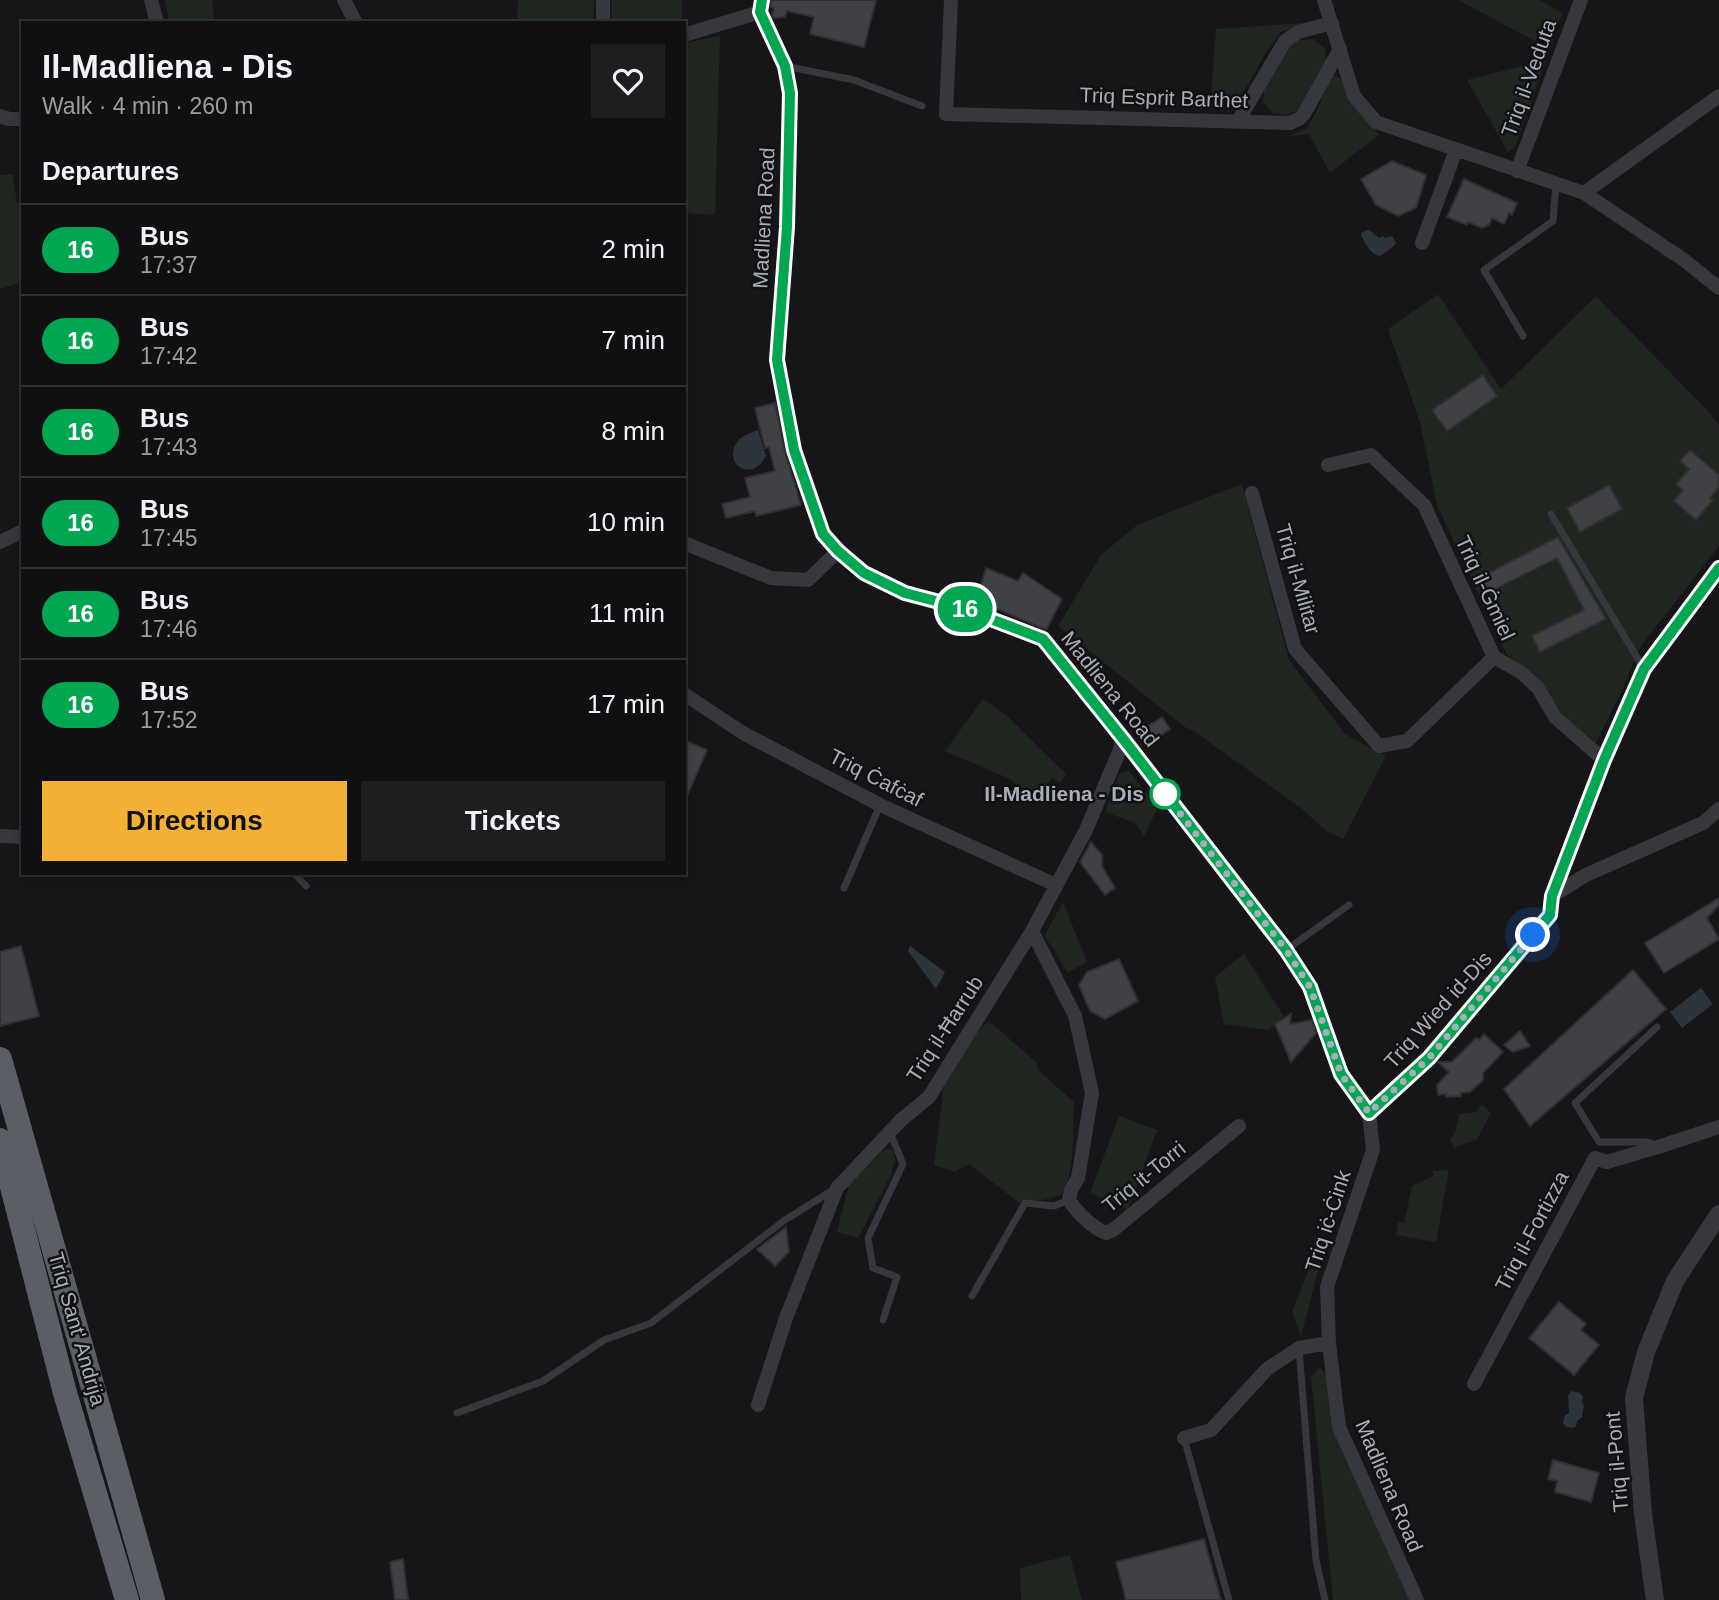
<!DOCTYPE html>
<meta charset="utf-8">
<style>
:root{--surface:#101012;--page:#1e1e20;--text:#f1f3f6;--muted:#9c9d9f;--line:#303032;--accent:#f2b134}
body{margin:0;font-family:Arial,sans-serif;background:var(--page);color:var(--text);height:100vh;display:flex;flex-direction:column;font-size:26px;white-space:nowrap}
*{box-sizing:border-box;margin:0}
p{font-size:23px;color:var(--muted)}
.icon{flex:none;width:38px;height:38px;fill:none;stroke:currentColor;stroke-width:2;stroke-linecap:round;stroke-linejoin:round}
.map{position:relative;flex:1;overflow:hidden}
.sheet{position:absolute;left:21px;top:21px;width:665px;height:854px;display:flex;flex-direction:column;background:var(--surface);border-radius:0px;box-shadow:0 4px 10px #0003,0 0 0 2px var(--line)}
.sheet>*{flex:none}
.badge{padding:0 14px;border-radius:23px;font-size:24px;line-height:46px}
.you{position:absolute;width:35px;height:35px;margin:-18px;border:5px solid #fff;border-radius:50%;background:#1a73e8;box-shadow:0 0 0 10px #1a73e833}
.map>.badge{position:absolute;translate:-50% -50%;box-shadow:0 0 0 4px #fff}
h2{padding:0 21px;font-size:26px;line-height:63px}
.round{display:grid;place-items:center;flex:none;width:74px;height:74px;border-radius:0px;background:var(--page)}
.head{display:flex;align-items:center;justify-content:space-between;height:119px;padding:0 21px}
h1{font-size:33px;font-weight:600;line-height:52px}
.cta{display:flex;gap:14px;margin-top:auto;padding:14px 21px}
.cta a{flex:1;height:80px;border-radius:0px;background:var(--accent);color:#111;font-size:28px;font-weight:600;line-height:80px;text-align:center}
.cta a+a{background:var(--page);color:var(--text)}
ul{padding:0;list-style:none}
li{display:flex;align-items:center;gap:21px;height:91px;padding:0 21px;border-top:2px solid var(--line)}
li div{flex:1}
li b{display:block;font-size:26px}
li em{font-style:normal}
li .badge{min-width:77px;font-weight:700;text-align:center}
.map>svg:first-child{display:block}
</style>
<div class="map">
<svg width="1719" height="1600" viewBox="0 0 1719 1600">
<rect width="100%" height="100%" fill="#161618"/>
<!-- green -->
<path fill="#1e261f" d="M165,0H213L212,3L214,19L169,21Z
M518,0H594L593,23H558L517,20Z
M612,0H682V23H611Z
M1461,0H1540L1562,13L1550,49L1460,1Z
M1305,23L1281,32L1265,54L1251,80L1240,96L1210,110L1216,29Z
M720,36L715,215L684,213V43Z
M1313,39L1325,48L1326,63L1302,107L1289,115L1273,113L1263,102L1264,87L1292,43L1297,40Z
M1546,60L1515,147L1508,152L1467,80Z
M1332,74L1339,77L1379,135L1330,173L1309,134L1290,136L1307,128L1319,106L1328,80Z
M13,174L17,203H23V282L0,289V175Z
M1438,294L1501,389L1596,296L1708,411L1719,425V546L1641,646L1621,692L1596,743L1563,715L1537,677L1507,655L1437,505L1420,423L1388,329Z
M1242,484L1289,660L1345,734L1386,756L1343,839L1325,830L1301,808L1194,731L1185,727L1058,626L1101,555L1137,525Z
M983,699L1007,716L1066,774L1060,783L1052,777L1038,802L1010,779L945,751Z
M1129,771L1158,807L1144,836L1135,823L1105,812L1119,773Z
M1063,902L1087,962L1067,973L1055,951L1044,936Z
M1244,954L1285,1018L1268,1030L1224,1024L1215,977Z
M989,1021L1037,1063L1038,1070L1074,1102C1073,1120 1075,1182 1061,1194C1052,1201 1029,1201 1018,1202L969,1164L955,1172L934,1165L944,1085L972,1037Z
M1482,1104L1491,1113L1477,1139L1454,1148L1450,1139L1455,1133L1459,1114L1476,1112Z
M1119,1116L1157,1130L1128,1209L1090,1193Z
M885,1149H892L895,1160L891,1175L858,1238L837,1232L849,1184Z
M1449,1170L1436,1242L1396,1235L1398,1222L1404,1223L1412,1186L1433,1176V1171Z
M1322,1255L1301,1337L1292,1311L1307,1274Z
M1319,1368L1328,1374L1333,1430L1412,1600H1333L1311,1377Z
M1070,1555L1082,1600H1021L1020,1568Z"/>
<!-- water -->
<path fill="#2c353c" d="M1367,230L1371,231L1379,238L1383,236L1385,238L1392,236L1396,243L1394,246L1380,256C1370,254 1366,244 1361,236V233Z
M758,430L766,456C751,485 721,462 738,441C743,435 751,433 758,430Z
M910,946L945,972L936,989L908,951Z
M1701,988L1713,1004L1682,1028L1670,1012Z
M1572,1391L1580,1393L1583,1397L1582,1402L1584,1405L1582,1417L1577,1421L1576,1426L1573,1428L1566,1427L1563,1423L1565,1415L1569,1413L1568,1395Z"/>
<!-- building -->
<path fill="#404145" stroke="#303034" stroke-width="2" d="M771,0H876L864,47L810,34L814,17L787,11L785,17L773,18L772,15L774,8L771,7Z
M1392,161L1426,175L1416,208L1398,216L1376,205L1361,179Z
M1464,179L1517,203L1512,215L1509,213L1504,224L1492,218L1489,225L1482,228L1468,222L1467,225L1447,217Z
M1483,375L1497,396L1447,431L1432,410Z
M775,403L785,452L801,505L756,516L755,511L726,518L722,504L750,497L745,478L775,471L769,447L765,448L755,408Z
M1690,450L1719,475V487L1710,498L1713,500L1696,520L1674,501L1683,490L1676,484L1689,469L1680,461Z
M1609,485L1622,509L1580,532L1567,508Z
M1558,537L1606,619L1540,652L1532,636L1584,610L1557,558L1487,593L1479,578Z
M986,568L1018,581L1023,573L1062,599L1046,630L977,600Z
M1162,717L1170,729L1146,746L1137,733Z
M684,740L707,750L684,803Z
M1091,842L1102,855V866L1115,888L1105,895L1080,862Z
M1719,898V905L1707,918L1719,939L1664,973L1645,943Z
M21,946L39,1016L0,1026V952Z
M1119,959L1138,1001L1105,1019L1090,1011L1079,985L1087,972Z
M1633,970L1666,1009L1530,1126L1504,1089Z
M1291,1014L1290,1024L1312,1020L1316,1033L1291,1062L1275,1024Z
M1520,1031L1530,1046L1513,1052L1504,1045Z
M1484,1034L1503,1052L1483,1073V1080L1470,1092L1461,1093V1096L1446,1097V1094L1438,1095L1437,1085L1449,1072L1438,1062H1452L1476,1038L1479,1040Z
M786,1227L789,1252L775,1266L757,1249Z
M1559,1302L1586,1324L1581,1330L1599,1345L1574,1375L1529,1338Z
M1553,1460L1599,1473L1591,1502L1555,1492L1557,1481L1548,1479Z
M1204,1539L1221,1600H1126L1116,1562Z
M403,1559L408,1600H395L390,1562Z"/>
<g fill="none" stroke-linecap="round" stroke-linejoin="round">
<!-- service -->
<path stroke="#37383d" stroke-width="7" d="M785,66L854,80L922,106
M1523,336L1484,270L1553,221L1556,184
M1551,514L1644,669
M294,873L306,886
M844,888L880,805
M1286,950L1349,905
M1657,1145L1647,1142H1599L1575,1103L1657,1027
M972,1296L1025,1203L1054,1206L1069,1200
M883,1320L897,1277L873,1268L868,1238L903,1164L890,1132
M1299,1349L1316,1560L1325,1600
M457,1413L543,1381L604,1340L651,1323L785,1220L833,1190
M1184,1438L1229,1600"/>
<!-- minor -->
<path stroke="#37383d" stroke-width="14" d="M151,0L157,23
M344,0L356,23
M762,0L760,12L785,66L790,93L787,227L777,360L794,450L823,534L864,574L905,593L962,608L1043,639L1124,740L1286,950L1310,987L1341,1074L1369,1113L1373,1150L1327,1287L1329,1343L1339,1427L1417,1600
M951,0L946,114L1290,123L1299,119L1304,114L1340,49
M1324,0L1354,96L1376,122L1584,193L1684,260L1719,288
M603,23V0
M684,35L760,12
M0,116L9,119H23
M1238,121L1285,41L1298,32L1332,23
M1517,171L1581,0
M1584,193L1719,96
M1422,243L1456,150
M1328,465L1371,455L1424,505L1494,657L1522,673L1538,688L1555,717L1604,760
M1252,493L1295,649L1379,746L1407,741L1494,657
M0,542L23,531
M684,543L771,578L808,580L838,551
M684,694L743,733L880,805L1056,885
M0,836L23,837
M1552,896L1586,875L1703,823L1719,809
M1032,931L1075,1016L1092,1093L1078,1178L1071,1190L1069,1200C1077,1213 1093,1228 1106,1233L1113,1230L1239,1126
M1369,1113L1429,1058L1550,915L1552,896L1604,760L1644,669L1719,568
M1474,1384L1595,1158L1607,1162L1661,1146L1719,1127
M758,1405L786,1318L837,1188L901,1120L929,1097L1032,931L1086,830L1124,740
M1184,1438L1211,1430L1267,1369L1299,1348L1329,1343"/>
<!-- tertiary -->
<path stroke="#37383d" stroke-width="18" d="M1655,1600L1643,1514L1634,1398L1646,1352L1675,1281L1719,1214"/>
<!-- trunk -->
<path stroke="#5b5e65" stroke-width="24" d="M0,1059L153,1600
M0,1140L65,1393L127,1600"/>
</g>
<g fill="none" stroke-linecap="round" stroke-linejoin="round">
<defs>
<path id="line" d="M762,0L760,12L785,66L790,93L787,227L777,360L794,450L823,534L838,551L864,573L905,593L962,608L1043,639L1124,740L1286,950L1310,987L1341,1074L1369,1113L1429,1058L1550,915L1552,896L1604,760L1644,669L1719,568"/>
</defs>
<!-- line casing -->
<use href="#line" stroke="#fff" stroke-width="16"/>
<!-- line -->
<use href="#line" stroke="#00a651" stroke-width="10"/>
<!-- walk -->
<path stroke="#a8adb8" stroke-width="7" stroke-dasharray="0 12.6" d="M1165,794L1286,950L1310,987L1341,1074L1369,1113L1429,1058L1533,935"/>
</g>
<!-- markers -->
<circle fill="#fff" stroke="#00a651" stroke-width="3.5" cx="1165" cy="794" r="14"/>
<g text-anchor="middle" stroke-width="5" stroke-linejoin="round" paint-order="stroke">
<!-- street labels -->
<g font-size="21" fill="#a8adb8" stroke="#111113">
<text transform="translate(1529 78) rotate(-70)" y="7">Triq il-Veduta</text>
<text transform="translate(1164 98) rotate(2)" y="7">Triq Esprit Barthet</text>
<text transform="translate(764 218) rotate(-87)" y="7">Madliena Road</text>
<text transform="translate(1298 579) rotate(74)" y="7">Triq il-Militar</text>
<text transform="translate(1485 588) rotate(65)" y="7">Triq il-Ġmiel</text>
<text transform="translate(1110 689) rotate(51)" y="7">Madliena Road</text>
<text transform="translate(876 778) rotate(27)" y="7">Triq Ċafċaf</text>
<text transform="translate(1438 1010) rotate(-48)" y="7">Triq Wied id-Dis</text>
<text transform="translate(945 1029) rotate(-57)" y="7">Triq il-Ħarrub</text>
<text transform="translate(1144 1177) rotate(-39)" y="7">Triq it-Torri</text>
<text transform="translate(1328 1221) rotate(-72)" y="7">Triq iċ-Ċink</text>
<text transform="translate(1532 1231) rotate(-62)" y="7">Triq il-Fortizza</text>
<text transform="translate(77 1329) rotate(74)" y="7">Triq Sant' Andrija</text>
<text transform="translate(1617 1462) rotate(-95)" y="7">Triq il-Pont</text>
<text transform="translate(1389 1486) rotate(67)" y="7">Madliena Road</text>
</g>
<!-- stop labels -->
<g font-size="21" font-weight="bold" fill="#a8adb8" stroke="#111113" text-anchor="end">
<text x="1144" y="801">Il-Madliena - Dis</text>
</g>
</g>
</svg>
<div class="you" style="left:1533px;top:935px"></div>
<b class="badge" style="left:965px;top:609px;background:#00a651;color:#fff">16</b>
<section class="sheet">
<div class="head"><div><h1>Il-Madliena - Dis</h1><p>Walk · 4 min · 260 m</p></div><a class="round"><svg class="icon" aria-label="heart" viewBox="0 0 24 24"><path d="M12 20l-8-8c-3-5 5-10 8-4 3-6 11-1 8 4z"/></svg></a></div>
<h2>Departures</h2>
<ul>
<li><span class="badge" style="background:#00a651;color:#fff">16</span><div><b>Bus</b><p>17:37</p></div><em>2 min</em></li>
<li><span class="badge" style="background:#00a651;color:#fff">16</span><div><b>Bus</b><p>17:42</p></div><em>7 min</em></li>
<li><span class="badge" style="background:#00a651;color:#fff">16</span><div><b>Bus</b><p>17:43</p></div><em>8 min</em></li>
<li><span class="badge" style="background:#00a651;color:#fff">16</span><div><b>Bus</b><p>17:45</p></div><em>10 min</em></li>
<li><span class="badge" style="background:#00a651;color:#fff">16</span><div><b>Bus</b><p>17:46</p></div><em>11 min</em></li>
<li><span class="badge" style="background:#00a651;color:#fff">16</span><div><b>Bus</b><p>17:52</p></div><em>17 min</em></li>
</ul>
<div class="cta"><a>Directions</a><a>Tickets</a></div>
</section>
</div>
